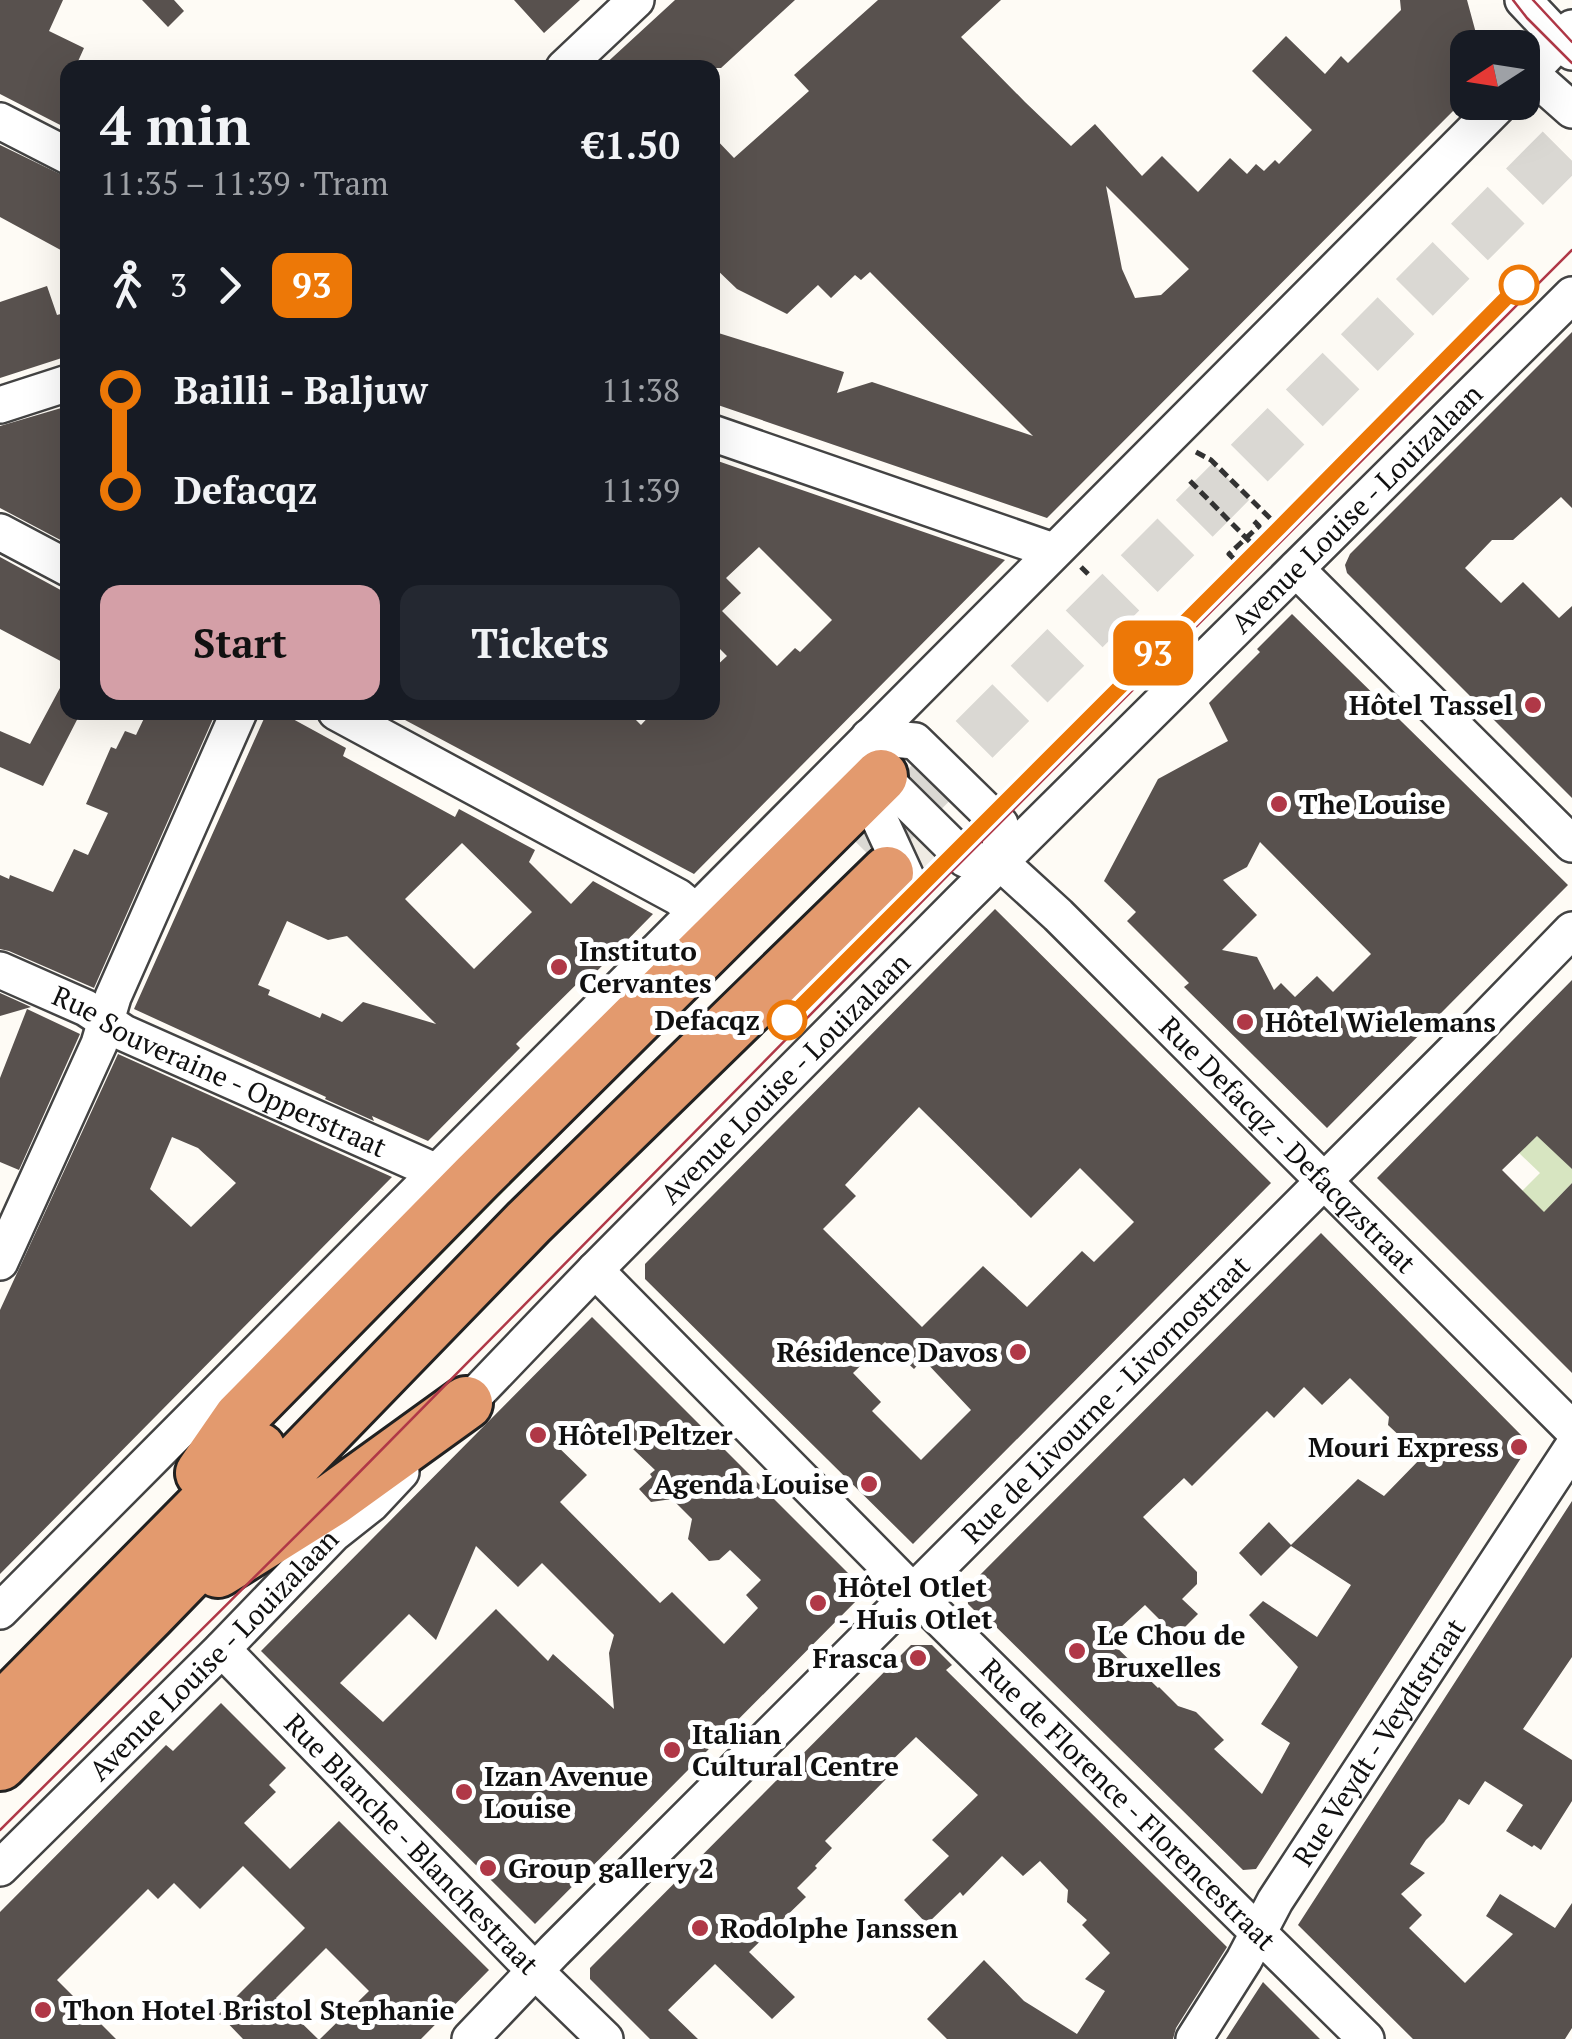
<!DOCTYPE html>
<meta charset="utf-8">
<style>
:root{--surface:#171b24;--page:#242831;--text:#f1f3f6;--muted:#9ea1a6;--accent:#d49fa7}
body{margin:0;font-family:"PT Serif",serif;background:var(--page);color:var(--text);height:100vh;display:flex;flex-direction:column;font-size:38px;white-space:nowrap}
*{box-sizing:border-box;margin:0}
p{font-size:32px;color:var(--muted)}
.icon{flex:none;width:55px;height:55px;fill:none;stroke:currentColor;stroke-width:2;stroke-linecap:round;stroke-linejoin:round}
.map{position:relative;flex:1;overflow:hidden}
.details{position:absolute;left:60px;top:60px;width:660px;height:660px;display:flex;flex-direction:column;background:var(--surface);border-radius:20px;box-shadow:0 10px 40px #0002}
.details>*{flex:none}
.badge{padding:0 20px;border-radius:15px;font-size:35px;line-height:65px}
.needle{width:65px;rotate:258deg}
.buttons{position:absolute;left:1450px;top:30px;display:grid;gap:20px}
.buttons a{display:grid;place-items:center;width:90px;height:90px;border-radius:20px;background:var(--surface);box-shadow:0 10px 40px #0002;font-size:50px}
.map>.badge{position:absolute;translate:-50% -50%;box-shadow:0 0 0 5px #fff}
.legs{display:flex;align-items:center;gap:15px;height:110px;padding:0 40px;font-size:32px}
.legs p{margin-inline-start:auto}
.head{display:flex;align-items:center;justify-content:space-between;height:170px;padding:0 40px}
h1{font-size:55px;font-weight:600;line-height:75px}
.action{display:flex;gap:20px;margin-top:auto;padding:20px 40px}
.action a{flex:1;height:115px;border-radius:20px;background:var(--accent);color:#111;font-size:40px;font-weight:600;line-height:115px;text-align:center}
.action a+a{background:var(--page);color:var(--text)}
ul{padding:0 40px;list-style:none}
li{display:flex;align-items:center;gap:35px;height:100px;font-size:38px}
li i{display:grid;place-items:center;width:15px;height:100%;margin:0 12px;background:currentColor}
li i::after{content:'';width:25px;height:25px;margin:-12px;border:8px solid;border-radius:50%;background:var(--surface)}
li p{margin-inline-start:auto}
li:first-child i{background:linear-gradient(#0000 50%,currentColor 0)}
li:last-child i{background:linear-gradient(currentColor 50%,#0000 0)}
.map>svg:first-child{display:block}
</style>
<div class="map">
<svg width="1572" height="2039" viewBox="0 0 1572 2039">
<rect width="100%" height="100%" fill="#fefbf5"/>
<!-- green -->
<path fill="#d7e5c1" d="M561,1127L564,1131L236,1462L229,1457Z
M1538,1135L1572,1169V1183L1553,1203L1572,1269L1515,1198L1540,1173L1519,1153Z"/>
<!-- plaza -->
<path fill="#efebe3" d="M878,798L942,853L905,892L854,840H849Z"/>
<!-- building -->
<path fill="#58514e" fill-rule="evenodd" d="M0,0H63L49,31L84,48L75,68H68V129L0,94Z
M142,0H174L184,11L168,27Z
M514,0H580L544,33Z
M675,0H795L721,68H601Z
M878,0H1001L961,37L1025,102L1071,146L1095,124L1142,176L1162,156L1198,192L1230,158L1247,174L1256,164L1264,171L1275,160L1279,164L1312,130L1252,71L1286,36L1325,74L1341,56L1348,63L1401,10L1400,0H1467L1480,48H1468V96L1047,518L712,403V331L844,372L837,393L872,382L1033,436L870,272L861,280L855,275L831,298L818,285L787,314L737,289L712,265V135L734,158L809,91L794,75ZM1106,186L1189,269L1161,295L1135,298L1122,269Z
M0,145L68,178V254L0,217Z
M47,286L57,315L68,312V356L0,378V302Z
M1572,332V508L1561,497L1513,540H1492L1465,568L1501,603L1523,582L1559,618L1572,606V798L1347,573L1345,565L1350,554Z
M68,406V544L0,508V426Z
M712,459L1005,560L694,874L390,712H628L641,725L653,712H712V670L727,656L712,641ZM759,547L832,620L800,652L795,648L777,666L722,611L741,593L726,578Z
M0,557L68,594V665L0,629Z
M1292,614L1568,885L1327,1128L1184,987L1189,983L1127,921L1136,912L1104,881L1158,779L1228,741L1209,703L1260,652L1257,649ZM1260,842L1371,954L1333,992L1317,976L1295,997L1281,983L1274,990L1257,957L1222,950L1257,915L1223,880L1247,867Z
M68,673V712H81L43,786L0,767V731L30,744Z
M147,712H216L94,988L9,951L0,949V875L9,879L10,875L53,892L74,849L88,855L108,813L86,804L111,747L116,749L125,731L136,735Z
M267,712H280L346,748L343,756L455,817L459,809L535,850L529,862L571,904L593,881L653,914L595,973L591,970L516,1044L520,1048L428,1141L372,1116L374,1121L325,1099L326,1097L134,1009ZM462,843L532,912L474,969L405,899ZM287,921L328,940L347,936L436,1024L363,1002L342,1022L322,1013L320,1018L268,995L270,990L258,985Z
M995,909L1271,1183L913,1544L645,1279V1264ZM919,1107L1031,1218L1080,1168L1134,1222L1094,1262L1082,1251L1027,1307L983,1266L922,1327L823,1229L856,1196L845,1185ZM885,1342L914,1369L923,1359L971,1410L921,1460L872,1411L881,1402L853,1373Z
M1572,980V1169L1537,1136L1502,1170L1544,1212L1572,1183V1373L1377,1178Z
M0,993L31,1007L0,1016Z
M27,1009L80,1034L19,1170L0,1162V1078Z
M118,1054L392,1177L0,1574V1310ZM172,1137L198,1148L236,1183L191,1227L150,1189Z
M1321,1233L1530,1444L1256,1869L1243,1870L986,1617L984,1620L968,1604L967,1588ZM1350,1378L1389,1417L1388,1425L1422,1457L1384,1496L1358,1479L1291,1545L1269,1522L1239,1553L1261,1576L1291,1546L1351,1585L1317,1637L1263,1601L1249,1615L1298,1667L1261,1724L1290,1743L1262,1794L1214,1749L1224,1740L1196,1712L1178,1706L1159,1687L1158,1688L1108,1639L1145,1605L1176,1636L1198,1614L1182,1599L1197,1584V1572L1143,1517L1184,1478L1192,1486L1267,1411L1274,1418L1304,1387L1322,1405Z
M592,1317L866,1591L535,1924L261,1651ZM611,1428L655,1470L650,1474L652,1477L639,1489L651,1502L672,1499L692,1519L688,1539L709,1561L719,1560L730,1550L761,1580L746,1595L758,1608L724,1644L672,1592L660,1603L560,1502L587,1475L553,1442L599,1443ZM476,1546L518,1587L542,1563L614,1635L609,1653L614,1709L553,1654L548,1661L496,1609L383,1722L340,1683L409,1614L436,1640Z
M1572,1501V1657L1523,1729L1572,1760V1801L1541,1850L1534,1845L1532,1847L1506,1831L1523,1805L1485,1781L1469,1805L1459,1799L1444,1822L1426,1840L1410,1864L1425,1873L1401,1894L1422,1915L1409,1928L1465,1983L1513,1934L1486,1916L1500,1894L1555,1928L1572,1903V2028L1565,2039H1413L1298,1925Z
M911,1645H932L952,1665L946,1670L1227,1947L1176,2028L1173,2039H947L927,2019L984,1960L1024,2001L1077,2034L1105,1991L1085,1979L1110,1953L1082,1925L1087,1920L1067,1902L1068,1890L1040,1861L1023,1876L1002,1856L963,1896L960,1892L927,1924L904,1900L949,1856L932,1840L978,1795L916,1737L882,1770L889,1776L825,1841L832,1848L815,1866L817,1868L797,1888L806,1897L749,1952L795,1997L772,2019L715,1964L668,2010L698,2039H650L590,1979V1968Z
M221,1703L286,1768L269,1785L276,1792L244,1823L290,1869L339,1821L489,1970L421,2039H320L369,1991L326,1948L276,1998L318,2039H243L219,2014L305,1928L243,1866L200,1909L174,1883L158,1899L148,1889L57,1980L116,2039H0V1912L166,1745L173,1751Z
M1263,1982L1320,2039H1226Z"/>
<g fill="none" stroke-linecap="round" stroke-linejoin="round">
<!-- highway-tunnel -->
<path stroke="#dad8d3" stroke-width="52" stroke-dasharray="52 26" stroke-linecap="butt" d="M864,850L1572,139"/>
<defs>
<g id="minor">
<path d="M1523,0L1572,52"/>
<path d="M564,68L636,0"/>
<path d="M1530,73L1572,110"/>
<path d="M1522,81L1572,28"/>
<path d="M0,121L68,156"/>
<path d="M0,405L68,383"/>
<path d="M712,433L1053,551"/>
<path d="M0,532L68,568"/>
<path d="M1296,569L1572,844"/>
<path d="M336,712L678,897L696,912"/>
<path d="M869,737L915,741L1000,824L1001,863"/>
<path d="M875,757L881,776L965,859L1001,863"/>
<path d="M872,803L907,879"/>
<path id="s1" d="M1001,863L1058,915L1572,1429"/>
<path id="s2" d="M0,970L86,1008L124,1033L439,1173"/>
<path d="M0,1262L99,1044L113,997L239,712"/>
<path id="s3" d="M595,1270L913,1592L1366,2039"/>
<path id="s4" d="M451,1420L595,1270L961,901L1572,295"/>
<path d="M0,1611C502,1110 999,603 1502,102"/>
<path id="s5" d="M222,1649L535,1971L605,2039"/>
<path id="s6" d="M0,1868L222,1649L333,1534L371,1504L401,1472"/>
<path id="s7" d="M470,2039L554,1951L1474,1031L1572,930"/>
<path id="s8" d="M1194,2039L1244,1960L1275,1901L1572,1448"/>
</g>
<path id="highway" d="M202,1473L240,1418L477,1177L881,776
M218,1571L333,1499L466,1403
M0,1711L259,1449
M0,1764L149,1614L529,1222L887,873"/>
</defs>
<!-- minor casing -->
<use href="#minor" stroke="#434343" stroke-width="40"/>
<!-- highway casing -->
<use href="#highway" stroke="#212121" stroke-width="58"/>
<!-- path -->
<path stroke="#323232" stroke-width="5" stroke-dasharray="10 5" stroke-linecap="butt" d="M1196,452L1211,460L1287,535
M1190,481L1265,557
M1234,559L1229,554L1259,526L1251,518
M1081,567L1091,577"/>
<!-- minor -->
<use href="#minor" stroke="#fff" stroke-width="35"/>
<!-- highway -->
<use href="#highway" stroke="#e39a6e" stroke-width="52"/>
<!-- tram -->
<path stroke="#b03847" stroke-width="2.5" d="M1513,0L1527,18L1572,63
M1533,0L1572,42
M0,1830L333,1499L950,873L1572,250"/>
</g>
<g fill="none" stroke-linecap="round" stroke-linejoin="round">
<defs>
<path id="line-1" d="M787,1020L1280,527L1519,285"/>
</defs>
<!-- line-1 casing -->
<use href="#line-1" stroke="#fff" stroke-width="22"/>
<!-- line-1 -->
<use href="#line-1" stroke="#ed7807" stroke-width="15"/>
</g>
<!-- markers -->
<g fill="#fff" stroke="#ed7807" stroke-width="5">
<circle cx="1519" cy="285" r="18"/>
<circle cx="787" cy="1020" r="18"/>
</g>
<g fill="#b03847" stroke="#fff" stroke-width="4">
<circle cx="1533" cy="705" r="10"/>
<circle cx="1279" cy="804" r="10"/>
<circle cx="559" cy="967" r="10"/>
<circle cx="1245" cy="1022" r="10"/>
<circle cx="1018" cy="1352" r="10"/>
<circle cx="538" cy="1435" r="10"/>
<circle cx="1519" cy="1447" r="10"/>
<circle cx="869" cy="1484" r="10"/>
<circle cx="818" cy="1603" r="10"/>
<circle cx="1077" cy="1651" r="10"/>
<circle cx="918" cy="1658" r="10"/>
<circle cx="672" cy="1750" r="10"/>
<circle cx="464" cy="1792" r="10"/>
<circle cx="488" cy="1868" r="10"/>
<circle cx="700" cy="1928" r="10"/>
<circle cx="43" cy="2010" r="10"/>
</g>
<g text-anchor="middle" stroke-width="10" stroke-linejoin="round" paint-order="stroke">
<!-- street labels -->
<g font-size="28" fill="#101010" stroke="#fff">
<text dy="10" stroke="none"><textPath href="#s4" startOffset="1285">Avenue Louise - Louizalaan</textPath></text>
<text dy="10" stroke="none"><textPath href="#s2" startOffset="242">Rue Souveraine - Opperstraat</textPath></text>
<text dy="10" stroke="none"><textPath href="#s4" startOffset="478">Avenue Louise - Louizalaan</textPath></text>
<text dy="10" stroke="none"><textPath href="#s1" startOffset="402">Rue Defacqz - Defacqzstraat</textPath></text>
<text dy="10" stroke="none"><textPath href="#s7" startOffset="902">Rue de Livourne - Livornostraat</textPath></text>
<text dy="10" stroke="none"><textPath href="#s6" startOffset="302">Avenue Louise - Louizalaan</textPath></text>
<text dy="10" stroke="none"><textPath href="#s8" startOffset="350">Rue Veydt - Veydtstraat</textPath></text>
<text dy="10" stroke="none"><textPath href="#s3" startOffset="755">Rue de Florence - Florencestraat</textPath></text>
<text dy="10" stroke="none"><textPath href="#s5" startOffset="272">Rue Blanche - Blanchestraat</textPath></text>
</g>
<!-- poi labels -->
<g font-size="28" font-weight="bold" fill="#101010" stroke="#fff" text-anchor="start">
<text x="1513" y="715" text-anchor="end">Hôtel Tassel</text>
<text x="1299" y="814">The Louise</text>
<text x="579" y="961">Instituto<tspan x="579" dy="32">Cervantes</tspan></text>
<text x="1265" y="1032">Hôtel Wielemans</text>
<text x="998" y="1362" text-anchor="end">Résidence Davos</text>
<text x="558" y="1445">Hôtel Peltzer</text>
<text x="1499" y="1457" text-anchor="end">Mouri Express</text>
<text x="849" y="1494" text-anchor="end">Agenda Louise</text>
<text x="838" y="1597">Hôtel Otlet<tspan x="838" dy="32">- Huis Otlet</tspan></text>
<text x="1097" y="1645">Le Chou de<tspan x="1097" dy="32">Bruxelles</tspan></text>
<text x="898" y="1668" text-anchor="end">Frasca</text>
<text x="692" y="1744">Italian<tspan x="692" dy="32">Cultural Centre</tspan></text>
<text x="484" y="1786">Izan Avenue<tspan x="484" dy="32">Louise</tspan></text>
<text x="508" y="1878">Group gallery 2</text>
<text x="720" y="1938">Rodolphe Janssen</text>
<text x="63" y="2020">Thon Hotel Bristol Stephanie</text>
</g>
<!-- stop labels -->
<g font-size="28" font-weight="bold" fill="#101010" stroke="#fff" text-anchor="end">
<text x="760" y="1030">Defacqz</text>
</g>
</g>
</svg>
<div class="buttons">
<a><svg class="needle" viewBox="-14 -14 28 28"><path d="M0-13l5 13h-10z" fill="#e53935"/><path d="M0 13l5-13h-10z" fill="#9ea1a6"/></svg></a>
</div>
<b class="badge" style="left:1153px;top:653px;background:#ed7807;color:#fff">93</b>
<section class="details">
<div class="head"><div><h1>4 min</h1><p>11:35 – 11:39 · Tram</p></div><b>€1.50</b></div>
<div class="legs"><svg class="icon" aria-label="walk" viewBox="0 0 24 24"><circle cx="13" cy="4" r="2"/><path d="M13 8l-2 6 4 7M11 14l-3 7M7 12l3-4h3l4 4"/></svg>3<svg class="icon" aria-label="forward" viewBox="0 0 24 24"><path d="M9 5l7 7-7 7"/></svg><b class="badge" style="background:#ed7807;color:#fff">93</b></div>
<ul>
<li><i style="color:#ed7807"></i><b>Bailli - Baljuw</b><p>11:38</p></li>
<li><i style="color:#ed7807"></i><b>Defacqz</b><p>11:39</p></li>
</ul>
<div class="action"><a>Start</a><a>Tickets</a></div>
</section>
</div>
